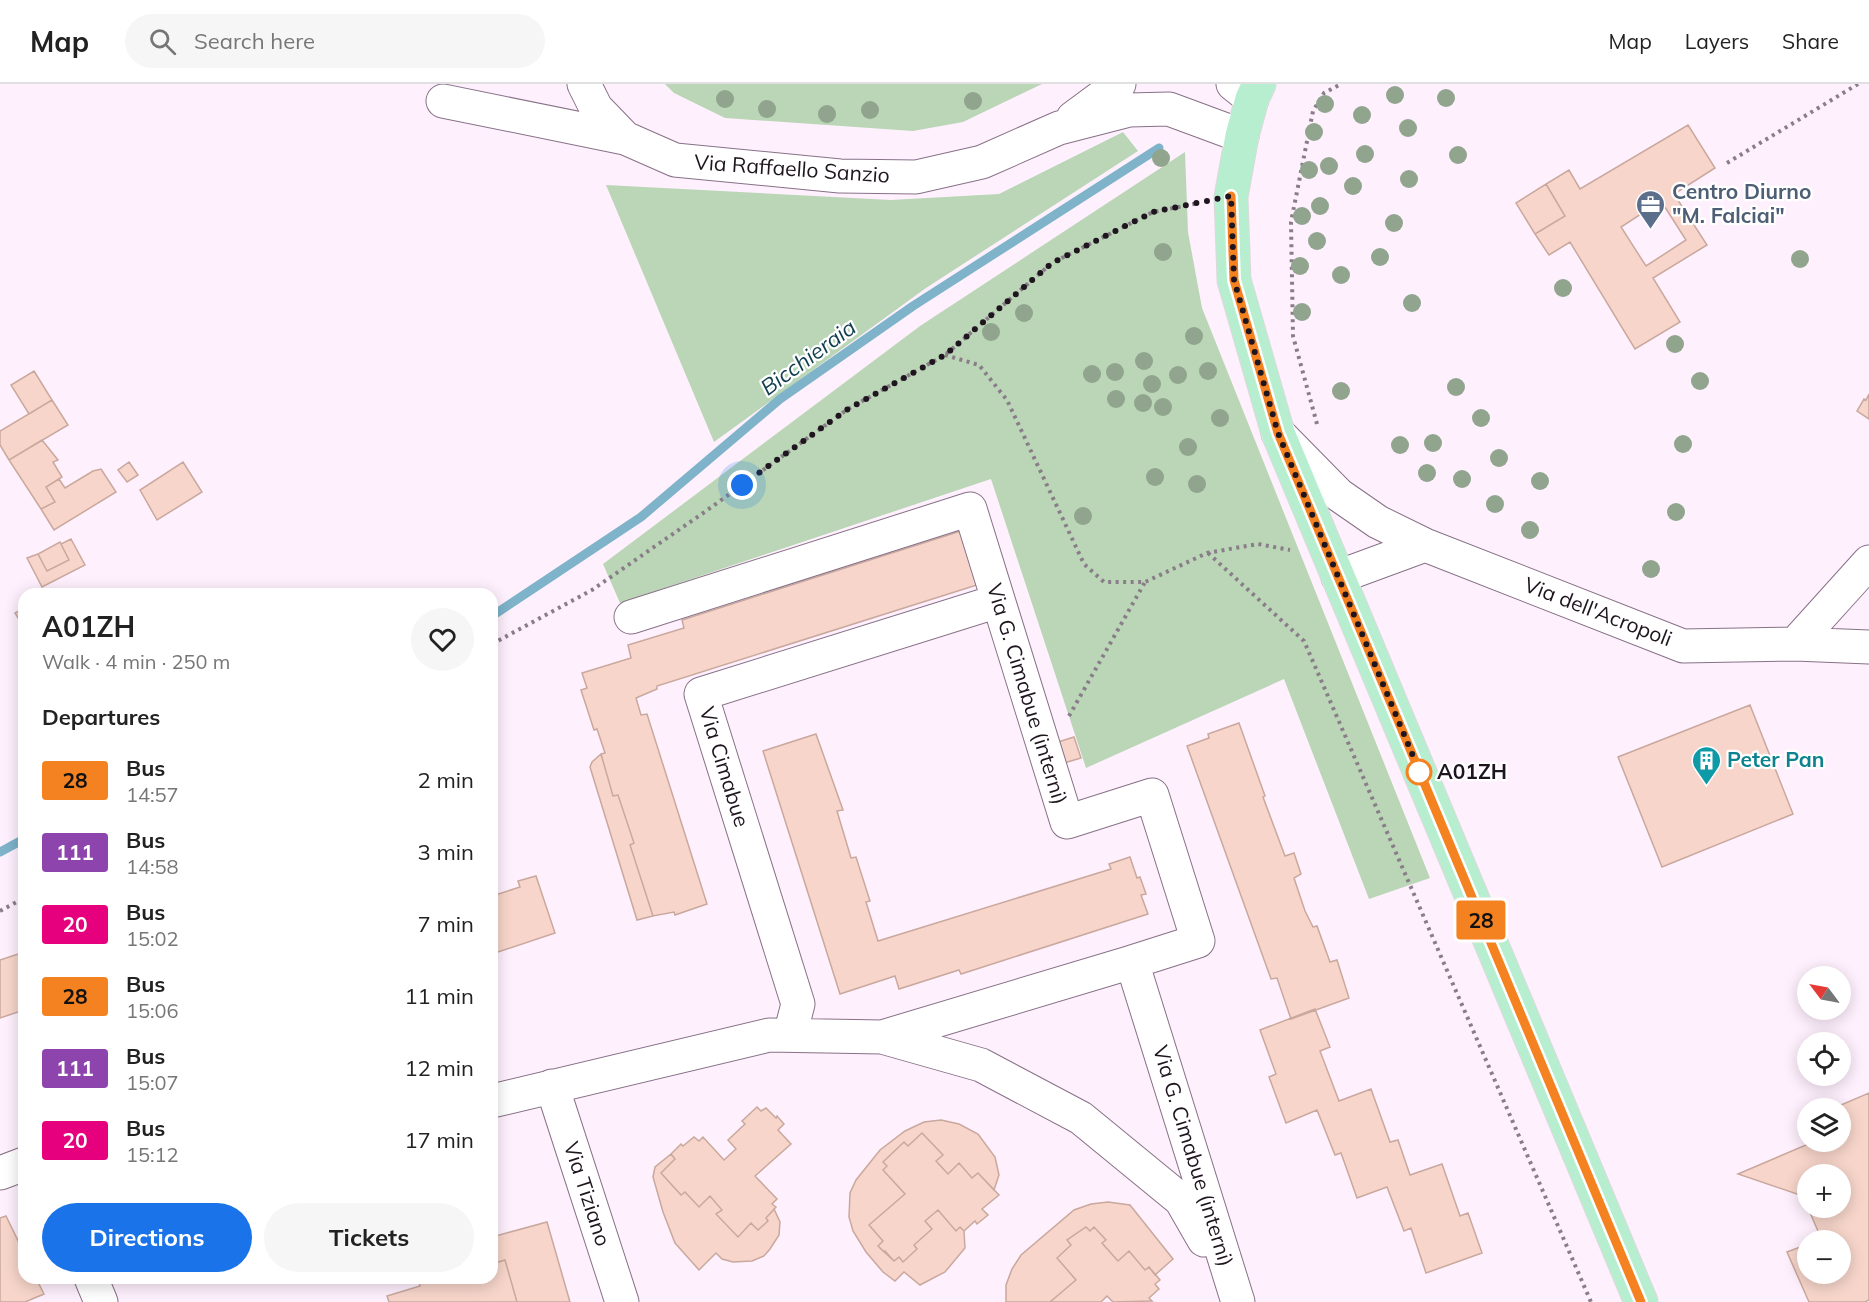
<!DOCTYPE html>
<meta charset="utf-8">
<style>
:root{--surface:#fff;--page:#f6f6f6;--text:#222;--muted:#767676;--line:#e0e0e0;--accent:#1a73e8}
body{margin:0;font-family:Mulish,sans-serif;background:var(--page);color:var(--text);height:100vh;display:flex;flex-direction:column;font-size:22px;white-space:nowrap}
*{box-sizing:border-box;margin:0}
p{font-size:20px;color:var(--muted)}
.icon{flex:none;width:33px;height:33px;fill:none;stroke:currentColor;stroke-width:2;stroke-linecap:round;stroke-linejoin:round}
.map{position:relative;flex:1;overflow:hidden}
.sheet{position:absolute;left:18px;top:504px;width:480px;height:696px;display:flex;flex-direction:column;background:var(--surface);border-radius:18px;box-shadow:0 3px 15px #0003}
.sheet>*{flex:none}
.badge{padding:0 12px;border-radius:4px;font-size:21px;line-height:39px}
.needle{width:39px;rotate:302deg}
.buttons{position:absolute;left:1797px;top:882px;display:grid;gap:12px}
.buttons a{display:grid;place-items:center;width:54px;height:54px;border-radius:50%;background:var(--surface);box-shadow:0 3px 15px #0003;font-size:30px}
.you{position:absolute;width:30px;height:30px;margin:-15px;border:4px solid #fff;border-radius:50%;background:#1a73e8;box-shadow:0 0 0 9px #1a73e833}
.map>.badge{position:absolute;translate:-50% -50%;box-shadow:0 0 0 3px #fff}
h2{padding:0 24px;font-size:22px;line-height:54px}
.round{display:grid;place-items:center;flex:none;width:63px;height:63px;border-radius:32px;background:var(--page)}
.headline{display:flex;align-items:center;justify-content:space-between;height:102px;padding:0 24px}
h1{font-size:28px;font-weight:700;line-height:45px}
.button{display:flex;gap:12px;margin-top:auto;padding:12px 24px}
.button a{flex:1;height:69px;border-radius:36px;background:var(--accent);color:#fff;font-size:24px;font-weight:700;line-height:69px;text-align:center}
.button a+a{background:var(--page);color:var(--text)}
ul{padding:0;list-style:none}
li{display:flex;align-items:center;gap:18px;height:72px;padding:0 24px}
li div{flex:1}
li b{display:block;font-size:22px}
li em{font-style:normal}
li .badge{min-width:66px;font-weight:700;text-align:center}
header{display:flex;align-items:center;gap:36px;box-sizing:border-box;height:84px;padding:0 30px;background:var(--surface);border-bottom:2px solid var(--line)}
header strong{font-size:28px}
nav{display:flex;gap:33px;margin-inline-start:auto;font-size:21px}
.search{width:420px;height:54px;background:var(--page);display:flex;align-items:center;gap:15px;box-sizing:border-box;padding:0 21px;border-radius:33px;color:var(--muted);font-size:22px}
.map>svg:first-child{display:block}
</style>
<header>
<strong>Map</strong>
<div class="search"><svg class="icon" aria-label="search" viewBox="0 0 24 24"><circle cx="10" cy="10" r="6"/><path d="M15 15l6 6"/></svg>Search here</div>
<nav><a>Map</a><a>Layers</a><a>Share</a></nav>
</header>
<div class="map">
<svg width="1869" height="1218" viewBox="0 0 1869 1218">
<rect width="100%" height="100%" fill="#fff0fe"/>
<!-- green -->
<path fill="#bad6b6" d="M665,0H1042L963,38L913,47L725,34L674,9Z
M1123,48L1138,67L926,204L714,358L606,101L891,116L999,110Z
M1185,68L1188,148L1202,224L1430,794L1369,815L1284,595L1086,684L991,395L620,519L603,480L920,242Z"/>
<g fill="none" stroke-linecap="round" stroke-linejoin="round">
<!-- stream -->
<path stroke="#7eb3ca" stroke-width="9" d="M492,532L641,433L780,315L913,222L1159,64
M0,768L24,755"/>
</g>
<!-- building -->
<path fill="#f7d5ca" stroke="#c9a89d" stroke-width="1.5" fill-rule="evenodd" d="M1688,41L1715,84L1674,110L1707,161L1653,194L1680,238L1635,265L1570,158L1549,171L1535,150L1565,132L1546,100L1569,86L1580,105ZM1661,117L1686,156L1646,182L1621,143Z
M1546,100L1565,132L1535,150L1516,119Z
M34,287L52,316L29,330L11,301Z
M1869,310V335L1857,327L1864,315L1866,316Z
M52,316L68,341L9,376L0,361V347Z
M42,356L58,376L53,378L62,393L46,403L55,418L41,425L9,376Z
M129,378L138,391L127,398L118,386Z
M183,378L202,408L157,436L140,406Z
M101,385L116,408L54,446L41,425L55,418L46,403L59,395L65,404L93,387Z
M967,445L980,500L657,602V605L636,614L641,631L647,630L707,820L675,831L674,828L653,832L630,761L634,759L618,711L613,712L601,670L605,669L597,645L594,646L581,606L587,604L582,589L631,574L628,561L684,544L682,536Z
M71,455L85,481L42,503L27,474L38,470L47,487L69,476L61,460Z
M60,458L69,476L47,487L38,470Z
M24,524V538L22,540L15,529Z
M1750,621L1793,730L1662,783L1618,673Z
M1239,639L1265,712L1263,713L1285,772L1294,769L1301,790L1294,794L1305,827L1313,843L1317,842L1330,878L1337,876L1349,914L1291,935L1277,894L1271,895L1187,662L1209,654L1208,650Z
M816,650L843,726L837,727L851,774L856,773L870,817L866,818L878,857L1111,785L1109,780L1130,773L1137,794L1140,793L1146,810L1141,811L1148,830L961,890L959,886L899,905L895,892L840,910L763,667Z
M1074,653L1081,674L1064,679L1058,658Z
M601,670L613,712L618,711L634,759L630,761L653,832L637,836L590,683L592,678Z
M536,792L555,849L492,870V812L520,803L518,797Z
M24,868V926L0,934V876Z
M1315,925L1330,963L1320,967L1339,1017L1371,1005L1390,1058L1398,1056L1410,1091L1442,1080L1460,1132L1468,1129L1482,1169L1426,1189L1411,1144L1404,1147L1387,1103L1357,1114L1341,1069L1335,1071L1317,1026L1286,1039L1269,993L1276,990L1260,946Z
M1869,1009V1216L1865,1218H1809L1787,1168L1808,1160V1190H1840V1156H1815L1821,1154L1808,1124H1840V1090H1808V1123L1803,1112L1738,1090L1813,1058H1840V1024H1834Z
M757,1023L761,1027L766,1024L776,1034L777,1032L784,1040L778,1046L791,1060L755,1092L777,1115L772,1120L776,1123L766,1134L768,1137L758,1146L751,1139L738,1153L716,1130L722,1126L710,1112L699,1123L685,1108L681,1111L661,1089L675,1075L671,1070L681,1060L683,1062L694,1053L699,1057L703,1053L724,1076L736,1065L728,1056L745,1040L742,1037Z
M941,1036L959,1040L978,1050L995,1073L999,1091L994,1106L978,1089L972,1094L959,1079L948,1090L936,1077L943,1071L922,1049L908,1062L904,1058L883,1078L887,1082L883,1086L905,1110L869,1141L883,1157L878,1162L883,1167H885L894,1177L899,1173L903,1178L917,1165L914,1161L932,1145L925,1137L938,1126L956,1147L960,1143L964,1147L965,1164L945,1188L920,1201L904,1188L895,1197L883,1188L866,1168L853,1147L849,1133L850,1109L856,1096L880,1066L905,1047L924,1038Z
M922,1049L943,1071L936,1077L948,1090L959,1079L972,1094L978,1089L999,1111L982,1125L988,1131L977,1140L975,1137L964,1147L960,1143L956,1147L938,1126L925,1137L932,1145L914,1161L917,1165L903,1178L899,1173L894,1177L878,1162L883,1157L869,1141L905,1110L883,1086L887,1082L883,1078L904,1058L908,1062Z
M671,1070L675,1075L661,1089L681,1111L685,1108L699,1123L710,1112L722,1126L716,1130L738,1153L751,1139L758,1146L768,1137L766,1134L774,1125L780,1138L779,1151L770,1165L764,1172L752,1177L733,1178L722,1175L716,1169L699,1186L675,1159L663,1128L653,1093L655,1083Z
M1108,1118L1130,1121L1173,1175L1155,1191L1149,1183L1145,1186L1129,1167L1118,1177L1102,1159L1106,1156L1094,1143L1090,1147L1086,1143L1067,1156L1071,1161L1057,1174L1076,1196L1050,1218H1006V1201L1012,1185L1021,1171L1074,1126L1091,1120Z
M6,1132L24,1169V1194H36L44,1210L25,1218H0V1134Z
M547,1138L570,1218H517L505,1176L492,1180V1153Z
M1086,1143L1090,1147L1094,1143L1106,1156L1102,1159L1118,1177L1129,1167L1145,1186L1149,1183L1160,1196L1155,1200L1159,1205L1149,1214L1152,1217L1113,1218L1107,1212L1101,1218H1050L1076,1196L1057,1174L1071,1161L1067,1156Z
M505,1176L517,1218H389L387,1212L420,1202L419,1198L433,1194H492V1180Z"/>
<g fill="none" stroke-linecap="round" stroke-linejoin="round">
<defs>
<path id="minor" d="M584,0L596,24L625,54L675,76L840,92L916,93L982,78L1059,44L1129,26L1169,25L1242,52
M1233,0L1252,15
M443,17L625,54
M1073,34L1119,0
M1278,349L1339,411L1378,438L1425,461
M1338,493L1425,461L1683,562L1795,560L1869,478
M631,533L970,425L1067,738L1152,711L1198,857L1132,878L1238,1218
M1795,560L1869,563
M790,951L798,920L701,610L998,517
M882,953L1132,878
M552,1002L622,1218
M492,1017L769,951L882,953L981,981L1081,1034L1181,1116L1204,1156
M0,1089L24,1080
M91,1194L101,1218"/>
<path id="major" d="M1259,0L1252,15L1242,52L1231,113L1234,196L1278,349L1641,1218"/>
</defs>
<!-- minor casing -->
<use href="#minor" stroke="#877187" stroke-width="35"/>
<!-- major casing -->
<use href="#major" stroke="#dbdadb" stroke-width="35"/>
<!-- path -->
<path stroke="#897d89" stroke-width="4" stroke-dasharray="3 4.5" stroke-linecap="butt" d="M1727,79L1858,0
M945,271L979,281L1007,316L1084,480L1104,498H1145L1207,469L1258,460L1290,466
M1317,340L1293,252L1291,138L1313,27L1324,9L1341,0
M1208,469L1304,557L1591,1218
M492,560L592,506L706,427L848,325L945,271L1052,179L1153,128L1199,119
M1069,632L1145,498
M0,827L24,814"/>
<!-- minor -->
<use href="#minor" stroke="#fff" stroke-width="33"/>
<!-- major -->
<use href="#major" stroke="#b8eed0" stroke-width="33"/>
</g>
<!-- trees -->
<g fill="#90a48e">
<circle cx="1395" cy="11" r="9"/>
<circle cx="1446" cy="14" r="9"/>
<circle cx="725" cy="15" r="9"/>
<circle cx="973" cy="17" r="9"/>
<circle cx="1325" cy="20" r="9"/>
<circle cx="767" cy="25" r="9"/>
<circle cx="870" cy="26" r="9"/>
<circle cx="827" cy="30" r="9"/>
<circle cx="1362" cy="31" r="9"/>
<circle cx="1408" cy="44" r="9"/>
<circle cx="1314" cy="48" r="9"/>
<circle cx="1365" cy="70" r="9"/>
<circle cx="1458" cy="71" r="9"/>
<circle cx="1161" cy="74" r="9"/>
<circle cx="1329" cy="82" r="9"/>
<circle cx="1309" cy="86" r="9"/>
<circle cx="1409" cy="95" r="9"/>
<circle cx="1353" cy="102" r="9"/>
<circle cx="1320" cy="122" r="9"/>
<circle cx="1302" cy="132" r="9"/>
<circle cx="1394" cy="139" r="9"/>
<circle cx="1317" cy="157" r="9"/>
<circle cx="1163" cy="168" r="9"/>
<circle cx="1380" cy="173" r="9"/>
<circle cx="1800" cy="175" r="9"/>
<circle cx="1300" cy="182" r="9"/>
<circle cx="1341" cy="191" r="9"/>
<circle cx="1563" cy="204" r="9"/>
<circle cx="1412" cy="219" r="9"/>
<circle cx="1302" cy="228" r="9"/>
<circle cx="1024" cy="229" r="9"/>
<circle cx="991" cy="248" r="9"/>
<circle cx="1194" cy="252" r="9"/>
<circle cx="1675" cy="260" r="9"/>
<circle cx="1144" cy="277" r="9"/>
<circle cx="1208" cy="287" r="9"/>
<circle cx="1115" cy="288" r="9"/>
<circle cx="1092" cy="290" r="9"/>
<circle cx="1178" cy="291" r="9"/>
<circle cx="1700" cy="297" r="9"/>
<circle cx="1152" cy="300" r="9"/>
<circle cx="1456" cy="303" r="9"/>
<circle cx="1341" cy="307" r="9"/>
<circle cx="1116" cy="315" r="9"/>
<circle cx="1143" cy="319" r="9"/>
<circle cx="1163" cy="323" r="9"/>
<circle cx="1220" cy="334" r="9"/>
<circle cx="1481" cy="334" r="9"/>
<circle cx="1433" cy="359" r="9"/>
<circle cx="1683" cy="360" r="9"/>
<circle cx="1400" cy="361" r="9"/>
<circle cx="1188" cy="363" r="9"/>
<circle cx="1499" cy="374" r="9"/>
<circle cx="1427" cy="389" r="9"/>
<circle cx="1155" cy="393" r="9"/>
<circle cx="1462" cy="395" r="9"/>
<circle cx="1540" cy="397" r="9"/>
<circle cx="1197" cy="400" r="9"/>
<circle cx="1495" cy="420" r="9"/>
<circle cx="1676" cy="428" r="9"/>
<circle cx="1083" cy="432" r="9"/>
<circle cx="1530" cy="446" r="9"/>
<circle cx="1651" cy="485" r="9"/>
</g>
<g fill="none" stroke-linecap="round" stroke-linejoin="round">
<defs>
<path id="line" d="M1231,112L1234,196L1278,349L1641,1218"/>
</defs>
<!-- line casing -->
<use href="#line" stroke="#fff" stroke-width="14"/>
<!-- line -->
<use href="#line" stroke="#f58220" stroke-width="9"/>
<!-- walk -->
<path stroke="#1e151e" stroke-width="6" stroke-dasharray="0 10.8" d="M742,401L848,325L945,271L1052,179L1153,128L1231,112L1234,196L1278,349L1421,691L1419,688"/>
</g>
<!-- icons -->
<defs>
<symbol id="office-pin" viewBox="-11 -11 22 30"><path d="M0 17L-7.5 6A9.5 9.5 0 1 1 7.5 6Z" fill="#5c6f8a" stroke="#fff"/><path d="M-6-3h4V-5.5h4V-3h4V5H-6ZM-1-4.5V-3h2v-1.5ZM-6 0V1H6V0Z" fill="#fff"/></symbol>
<symbol id="building-pin" viewBox="-11 -11 22 30"><path d="M0 17L-7.5 6A9.5 9.5 0 1 1 7.5 6Z" fill="#0f9aa8" stroke="#fff"/><path d="M-4-6H4V6H1V3H-1V6H-4ZM-2.5-4.3h1.7v1.8h-1.7ZM.8-4.3h1.7v1.8H.8ZM-2.5-1h1.7V.8h-1.7ZM.8-1h1.7V.8H.8Z" fill="#fff"/></symbol>
</defs>
<g fill-rule="evenodd">
<use href="#office-pin" x="1634" y="104" width="33" height="45"/>
<use href="#building-pin" x="1690" y="660" width="33" height="45"/>
</g>
<!-- markers -->
<circle fill="#fff" stroke="#f58220" stroke-width="3" cx="1419" cy="688" r="12"/>
<g text-anchor="middle" stroke-width="4.5" stroke-linejoin="round" paint-order="stroke">
<!-- street labels -->
<g font-size="21" fill="#1e151e" stroke="#fff">
<text transform="translate(792 85) rotate(4)" y="7">Via Raffaello Sanzio</text>
<text transform="translate(1598 528) rotate(21)" y="7">Via dell'Acropoli</text>
<text transform="translate(1027 610) rotate(73)" y="7">Via G. Cimabue (interni)</text>
<text transform="translate(724 683) rotate(73)" y="7">Via Cimabue</text>
<text transform="translate(1193 1072) rotate(73)" y="7">Via G. Cimabue (interni)</text>
<text transform="translate(587 1110) rotate(72)" y="7">Via Tiziano</text>
</g>
<!-- service labels -->
<g font-size="21" font-weight="bold" fill="#4e5e75" stroke="#fff" text-anchor="start">
<text x="1672" y="115">Centro Diurno<tspan x="1672" dy="24">"M. Falciai"</tspan></text>
</g>
<!-- culture labels -->
<g font-size="21" font-weight="bold" fill="#0d838f" stroke="#fff" text-anchor="start">
<text x="1727" y="683">Peter Pan</text>
</g>
<!-- stop labels -->
<g font-size="21" font-weight="bold" fill="#1e151e" stroke="#fff" text-anchor="start">
<text x="1437" y="695">A01ZH</text>
</g>
<!-- water labels -->
<g font-size="22" font-style="italic" fill="#0f3e4f" stroke="#fff">
<text transform="translate(808 273) rotate(-36)" y="8">Bicchieraia</text>
</g>
</g>
</svg>
<div class="buttons">
<a><svg class="needle" viewBox="-14 -14 28 28"><path d="M0-13l5 13h-10z" fill="#e53935"/><path d="M0 13l5-13h-10z" fill="#767676"/></svg></a>
<a><svg class="icon" aria-label="locate" viewBox="0 0 24 24"><circle cx="12" cy="12" r="6"/><path d="M12 2v4M12 18v4M2 12h4M18 12h4"/></svg></a>
<a><svg class="icon" aria-label="layers" viewBox="0 0 24 24"><path d="M12 4l9 5-9 5-9-5zM3 14l9 5 9-5"/></svg></a>
<a>+</a>
<a>−</a>
</div>
<div class="you" style="left:742px;top:401px"></div>
<b class="badge" style="left:1481px;top:836px;background:#f58220;color:#111">28</b>
<section class="sheet">
<div class="headline"><div><h1>A01ZH</h1><p>Walk · 4 min · 250 m</p></div><a class="round"><svg class="icon" aria-label="heart" viewBox="0 0 24 24"><path d="M12 20l-8-8c-3-5 5-10 8-4 3-6 11-1 8 4z"/></svg></a></div>
<h2>Departures</h2>
<ul>
<li><span class="badge" style="background:#f58220;color:#111">28</span><div><b>Bus</b><p>14:57</p></div><em>2 min</em></li>
<li><span class="badge" style="background:#8e44ad;color:#fff">111</span><div><b>Bus</b><p>14:58</p></div><em>3 min</em></li>
<li><span class="badge" style="background:#e6007e;color:#fff">20</span><div><b>Bus</b><p>15:02</p></div><em>7 min</em></li>
<li><span class="badge" style="background:#f58220;color:#111">28</span><div><b>Bus</b><p>15:06</p></div><em>11 min</em></li>
<li><span class="badge" style="background:#8e44ad;color:#fff">111</span><div><b>Bus</b><p>15:07</p></div><em>12 min</em></li>
<li><span class="badge" style="background:#e6007e;color:#fff">20</span><div><b>Bus</b><p>15:12</p></div><em>17 min</em></li>
</ul>
<div class="button"><a>Directions</a><a>Tickets</a></div>
</section>
</div>
